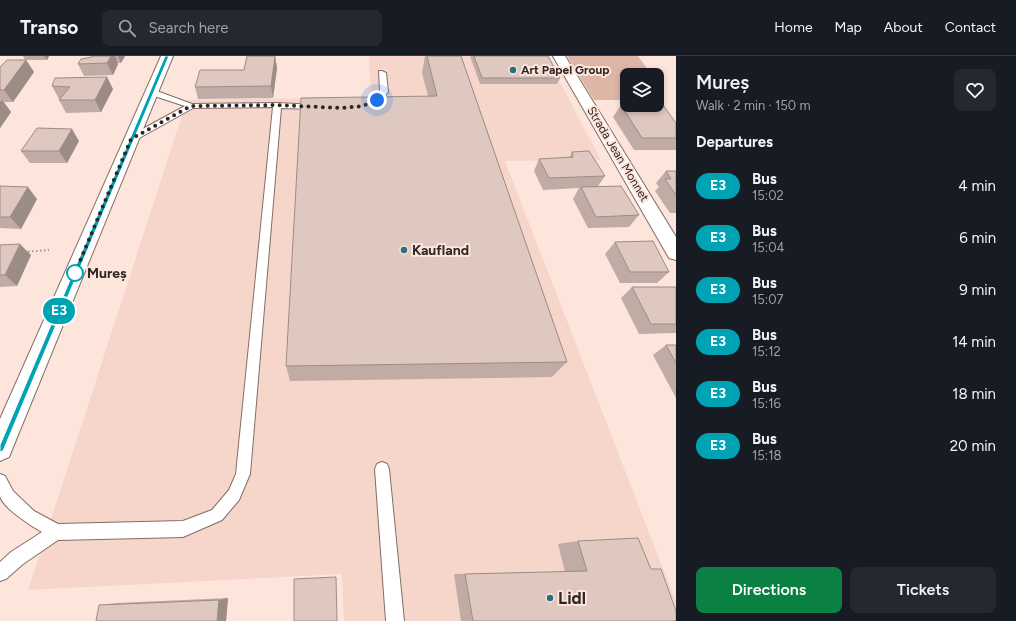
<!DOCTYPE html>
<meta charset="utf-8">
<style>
:root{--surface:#171b24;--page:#242831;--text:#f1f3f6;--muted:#9ea1a6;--line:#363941;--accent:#0b8043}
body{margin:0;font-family:Figtree,sans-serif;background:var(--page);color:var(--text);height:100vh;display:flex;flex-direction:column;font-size:15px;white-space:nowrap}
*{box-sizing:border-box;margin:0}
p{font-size:13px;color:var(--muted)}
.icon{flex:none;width:22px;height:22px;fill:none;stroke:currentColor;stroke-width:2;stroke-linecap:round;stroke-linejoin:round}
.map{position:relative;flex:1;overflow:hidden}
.panel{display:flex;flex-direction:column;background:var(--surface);width:340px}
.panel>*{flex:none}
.badge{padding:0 8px;border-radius:13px;font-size:14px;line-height:26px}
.tools{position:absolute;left:620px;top:12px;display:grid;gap:8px}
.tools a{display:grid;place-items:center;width:44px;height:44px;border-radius:8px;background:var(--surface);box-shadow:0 2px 6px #0003;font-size:20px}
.you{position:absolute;width:20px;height:20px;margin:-10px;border:3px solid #fff;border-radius:50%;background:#1a73e8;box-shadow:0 0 0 6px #1a73e833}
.map>.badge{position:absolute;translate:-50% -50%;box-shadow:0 0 0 2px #fff}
h2{padding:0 20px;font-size:15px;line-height:36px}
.round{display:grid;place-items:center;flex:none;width:42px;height:42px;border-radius:8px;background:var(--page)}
.overview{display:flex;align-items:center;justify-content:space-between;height:68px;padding:0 20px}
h1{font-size:19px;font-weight:600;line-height:30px}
.primary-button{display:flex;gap:8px;margin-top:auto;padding:8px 20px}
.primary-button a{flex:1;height:46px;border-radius:8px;background:var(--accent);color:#fff;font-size:16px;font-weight:600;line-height:46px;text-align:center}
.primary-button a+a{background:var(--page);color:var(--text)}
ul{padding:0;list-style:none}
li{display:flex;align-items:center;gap:12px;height:52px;padding:0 20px}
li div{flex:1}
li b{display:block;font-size:15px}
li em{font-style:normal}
li .badge{min-width:44px;font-weight:700;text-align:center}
header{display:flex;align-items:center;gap:24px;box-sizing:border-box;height:56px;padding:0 20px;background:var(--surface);border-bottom:1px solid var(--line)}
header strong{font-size:19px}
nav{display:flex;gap:22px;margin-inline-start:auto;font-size:14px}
.search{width:280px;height:36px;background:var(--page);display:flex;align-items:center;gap:10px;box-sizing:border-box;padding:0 14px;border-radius:8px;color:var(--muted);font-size:15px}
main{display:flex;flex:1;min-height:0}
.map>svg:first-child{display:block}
</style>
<header>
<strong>Transo</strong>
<div class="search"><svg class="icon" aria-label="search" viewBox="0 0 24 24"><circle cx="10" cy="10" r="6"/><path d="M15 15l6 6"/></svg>Search here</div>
<nav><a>Home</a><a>Map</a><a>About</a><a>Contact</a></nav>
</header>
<main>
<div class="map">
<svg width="676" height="565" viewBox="0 0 676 565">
<rect width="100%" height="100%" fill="#fde5dc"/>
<!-- built -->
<path fill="#f6d6cb" d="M369,0H546L601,104L505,105L676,546V565H344L342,518L28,534L187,44L371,41Z"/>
<!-- green -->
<path fill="#deb6a6" d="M567,0H638L652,19H627V44H594Z"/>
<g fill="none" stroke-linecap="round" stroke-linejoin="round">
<defs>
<path id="service" d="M379,15H382L386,17L388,36C382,44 375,51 364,50V46L374,42L380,36Z
M148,34H154L192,48L277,47L316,49L320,51L316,53L281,52L250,418L239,444L222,464L183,481L58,484L23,508L6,523L0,525V506L11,496L42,476C31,470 3,452 0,440C0,433 0,424 0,418L5,420L13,435L34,455L58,468L183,465L212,454L229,434L236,418L273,51L193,52L134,85H128L127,83L128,81L185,50L148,38Z
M382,406L387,408L389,413L404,565H386L375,413L377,408Z"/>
<path id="minor" d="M553,0H565L676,181V204L669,202Z"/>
<path id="secondary" d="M161,0H173L9,401L0,405V363Z"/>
</defs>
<!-- service casing -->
<use href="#service" stroke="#826d65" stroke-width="2"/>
<!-- minor casing -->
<use href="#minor" stroke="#826d65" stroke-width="2"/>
<!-- secondary casing -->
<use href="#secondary" stroke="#826d65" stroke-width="2"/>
<!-- path -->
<path stroke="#a3928b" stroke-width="2" stroke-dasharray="1.5 2.5" stroke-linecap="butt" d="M24,196L49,194"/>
<!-- service -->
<use href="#service" fill="#fff" fill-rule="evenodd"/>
<!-- minor -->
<use href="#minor" fill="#fff" fill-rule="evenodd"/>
<!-- secondary -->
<use href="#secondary" fill="#fff" fill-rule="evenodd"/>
</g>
<!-- wall -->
<path fill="#c0aca4" d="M23,0H49L47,4H25Z
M93,0H125L121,7H117L118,8L113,19L84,20L78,8L92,1Z
M275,0L277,12L273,42L198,43L195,31L244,14Z
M425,0H461L567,306L552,321L290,325L286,310L428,40L422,17Z
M470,0H548L560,22L557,28H480Z
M26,4L34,16L13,46H4L11,56L0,72V11Z
M107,21L113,33L101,56L66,57L59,44L60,43H59L52,30Z
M621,49L676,67V94H634L613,61Z
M79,85L67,107H30L21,95Z
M572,96L605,120L598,130L639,159L629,171L588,172L573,143L579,132L543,134L534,115L539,103L569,102Z
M666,115H676V157H670L655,135L659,131L656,127Z
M0,130L37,143L21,173L0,172Z
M615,186L669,216L657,227H620L605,198Z
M0,189L31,199L17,230L0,231Z
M632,231H676V277L639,278L621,242Z
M666,289H676V342L653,299Z
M578,485L651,513L676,565H461L454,518L565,516L558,488Z
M228,542L226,565L99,549L117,547Z"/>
<!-- shaded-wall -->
<path fill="#9c8c86" d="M44,0H49L47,4Z
M111,0H115L118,8L113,19L107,7Z
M118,0H125L121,7Z
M275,0L277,12L273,42L271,30Z
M26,4L34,16L13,46L4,34Z
M107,21L113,33L101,56L95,44Z
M2,44L11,56L0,72V46Z
M72,73L79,85L67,107L59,95Z
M28,131L37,143L21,173L10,161Z
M20,188L31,199L17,230L5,219Z
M228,542L226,565H217L219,544Z"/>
<!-- building -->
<path fill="#dfc8bf" stroke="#9c8c86" d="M93,0H111L107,7L78,8L81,3L92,1Z
M247,0H275L271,30L195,31L200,14H244Z
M427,0H461L567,306L286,310L301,42L437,40Z
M474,0H548L560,22H482Z
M7,4H26L4,34H0V11Z
M107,21L95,44H59L70,31L52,30L55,22Z
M621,49H663L676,67V82H642Z
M37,72L72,73L59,95H21Z
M589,95L605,120L549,122L539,103L573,101L572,96Z
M666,115H676V139L665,123H671Z
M0,130L28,131L10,161H0Z
M621,130L639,159L596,161L581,131Z
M653,185L669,216H630L615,186Z
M20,188L5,219H0V189Z
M632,231H676V268H651Z
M666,289H676V307Z
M638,482L651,513H661L676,555V565H473L465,518L587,515L578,485Z
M336,521L337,565H294V523Z
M219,544L217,565H96L99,549Z"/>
<!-- line -->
<path fill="#00a3b4" stroke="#fff" d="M165,0H169L3,395L0,396V389Z"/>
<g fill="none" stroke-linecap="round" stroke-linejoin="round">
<!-- walk -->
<path stroke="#2f2723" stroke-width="4" stroke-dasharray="0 7.2" d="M75,217L131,83L191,50L277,49L341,52L363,50L377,44"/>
</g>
<!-- markers -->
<g fill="#2b6e7f" stroke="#fde5dc" stroke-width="1.5">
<circle cx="513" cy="14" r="4"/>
<circle cx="404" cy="194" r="4"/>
<circle cx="550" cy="542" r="4"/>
</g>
<circle fill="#fff" stroke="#00a3b4" stroke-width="2" cx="75" cy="217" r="8"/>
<g text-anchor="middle" stroke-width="4" stroke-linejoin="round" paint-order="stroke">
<!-- far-poi labels -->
<g font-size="12" font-weight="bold" fill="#2f2723" stroke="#fde5dc" text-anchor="start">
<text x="521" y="18">Art Papel Group</text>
</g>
<!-- far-street labels -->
<g font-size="12" fill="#2f2723" stroke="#fde5dc">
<text transform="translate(618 98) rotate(59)" y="4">Strada Jean Monnet</text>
</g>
<!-- poi labels -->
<g font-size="14" font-weight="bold" fill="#2f2723" stroke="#fde5dc" text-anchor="start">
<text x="412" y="199">Kaufland</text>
</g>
<!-- stop labels -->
<g font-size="14" font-weight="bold" fill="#2f2723" stroke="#fde5dc" text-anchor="start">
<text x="87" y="222">Mureș</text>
</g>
<!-- near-poi labels -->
<g font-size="17" font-weight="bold" fill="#2f2723" stroke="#fde5dc" text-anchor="start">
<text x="558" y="548">Lidl</text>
</g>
</g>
</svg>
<div class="tools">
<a><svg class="icon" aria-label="layers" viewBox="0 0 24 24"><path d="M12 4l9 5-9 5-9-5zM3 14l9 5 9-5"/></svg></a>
</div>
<div class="you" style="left:377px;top:44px"></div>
<b class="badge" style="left:59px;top:255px;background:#00a3b4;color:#fff">E3</b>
</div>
<section class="panel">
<div class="overview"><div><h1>Mureș</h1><p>Walk · 2 min · 150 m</p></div><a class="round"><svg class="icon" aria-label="heart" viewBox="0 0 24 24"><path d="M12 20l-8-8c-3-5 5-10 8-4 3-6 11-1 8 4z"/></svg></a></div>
<h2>Departures</h2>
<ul>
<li><span class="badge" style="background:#00a3b4;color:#fff">E3</span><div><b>Bus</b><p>15:02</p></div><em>4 min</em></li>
<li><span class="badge" style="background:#00a3b4;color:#fff">E3</span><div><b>Bus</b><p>15:04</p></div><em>6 min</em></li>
<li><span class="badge" style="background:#00a3b4;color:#fff">E3</span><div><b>Bus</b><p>15:07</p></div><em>9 min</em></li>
<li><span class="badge" style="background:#00a3b4;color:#fff">E3</span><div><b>Bus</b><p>15:12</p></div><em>14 min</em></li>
<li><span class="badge" style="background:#00a3b4;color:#fff">E3</span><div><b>Bus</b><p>15:16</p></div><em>18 min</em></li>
<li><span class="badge" style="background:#00a3b4;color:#fff">E3</span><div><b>Bus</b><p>15:18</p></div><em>20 min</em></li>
</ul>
<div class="primary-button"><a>Directions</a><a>Tickets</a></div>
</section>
</main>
